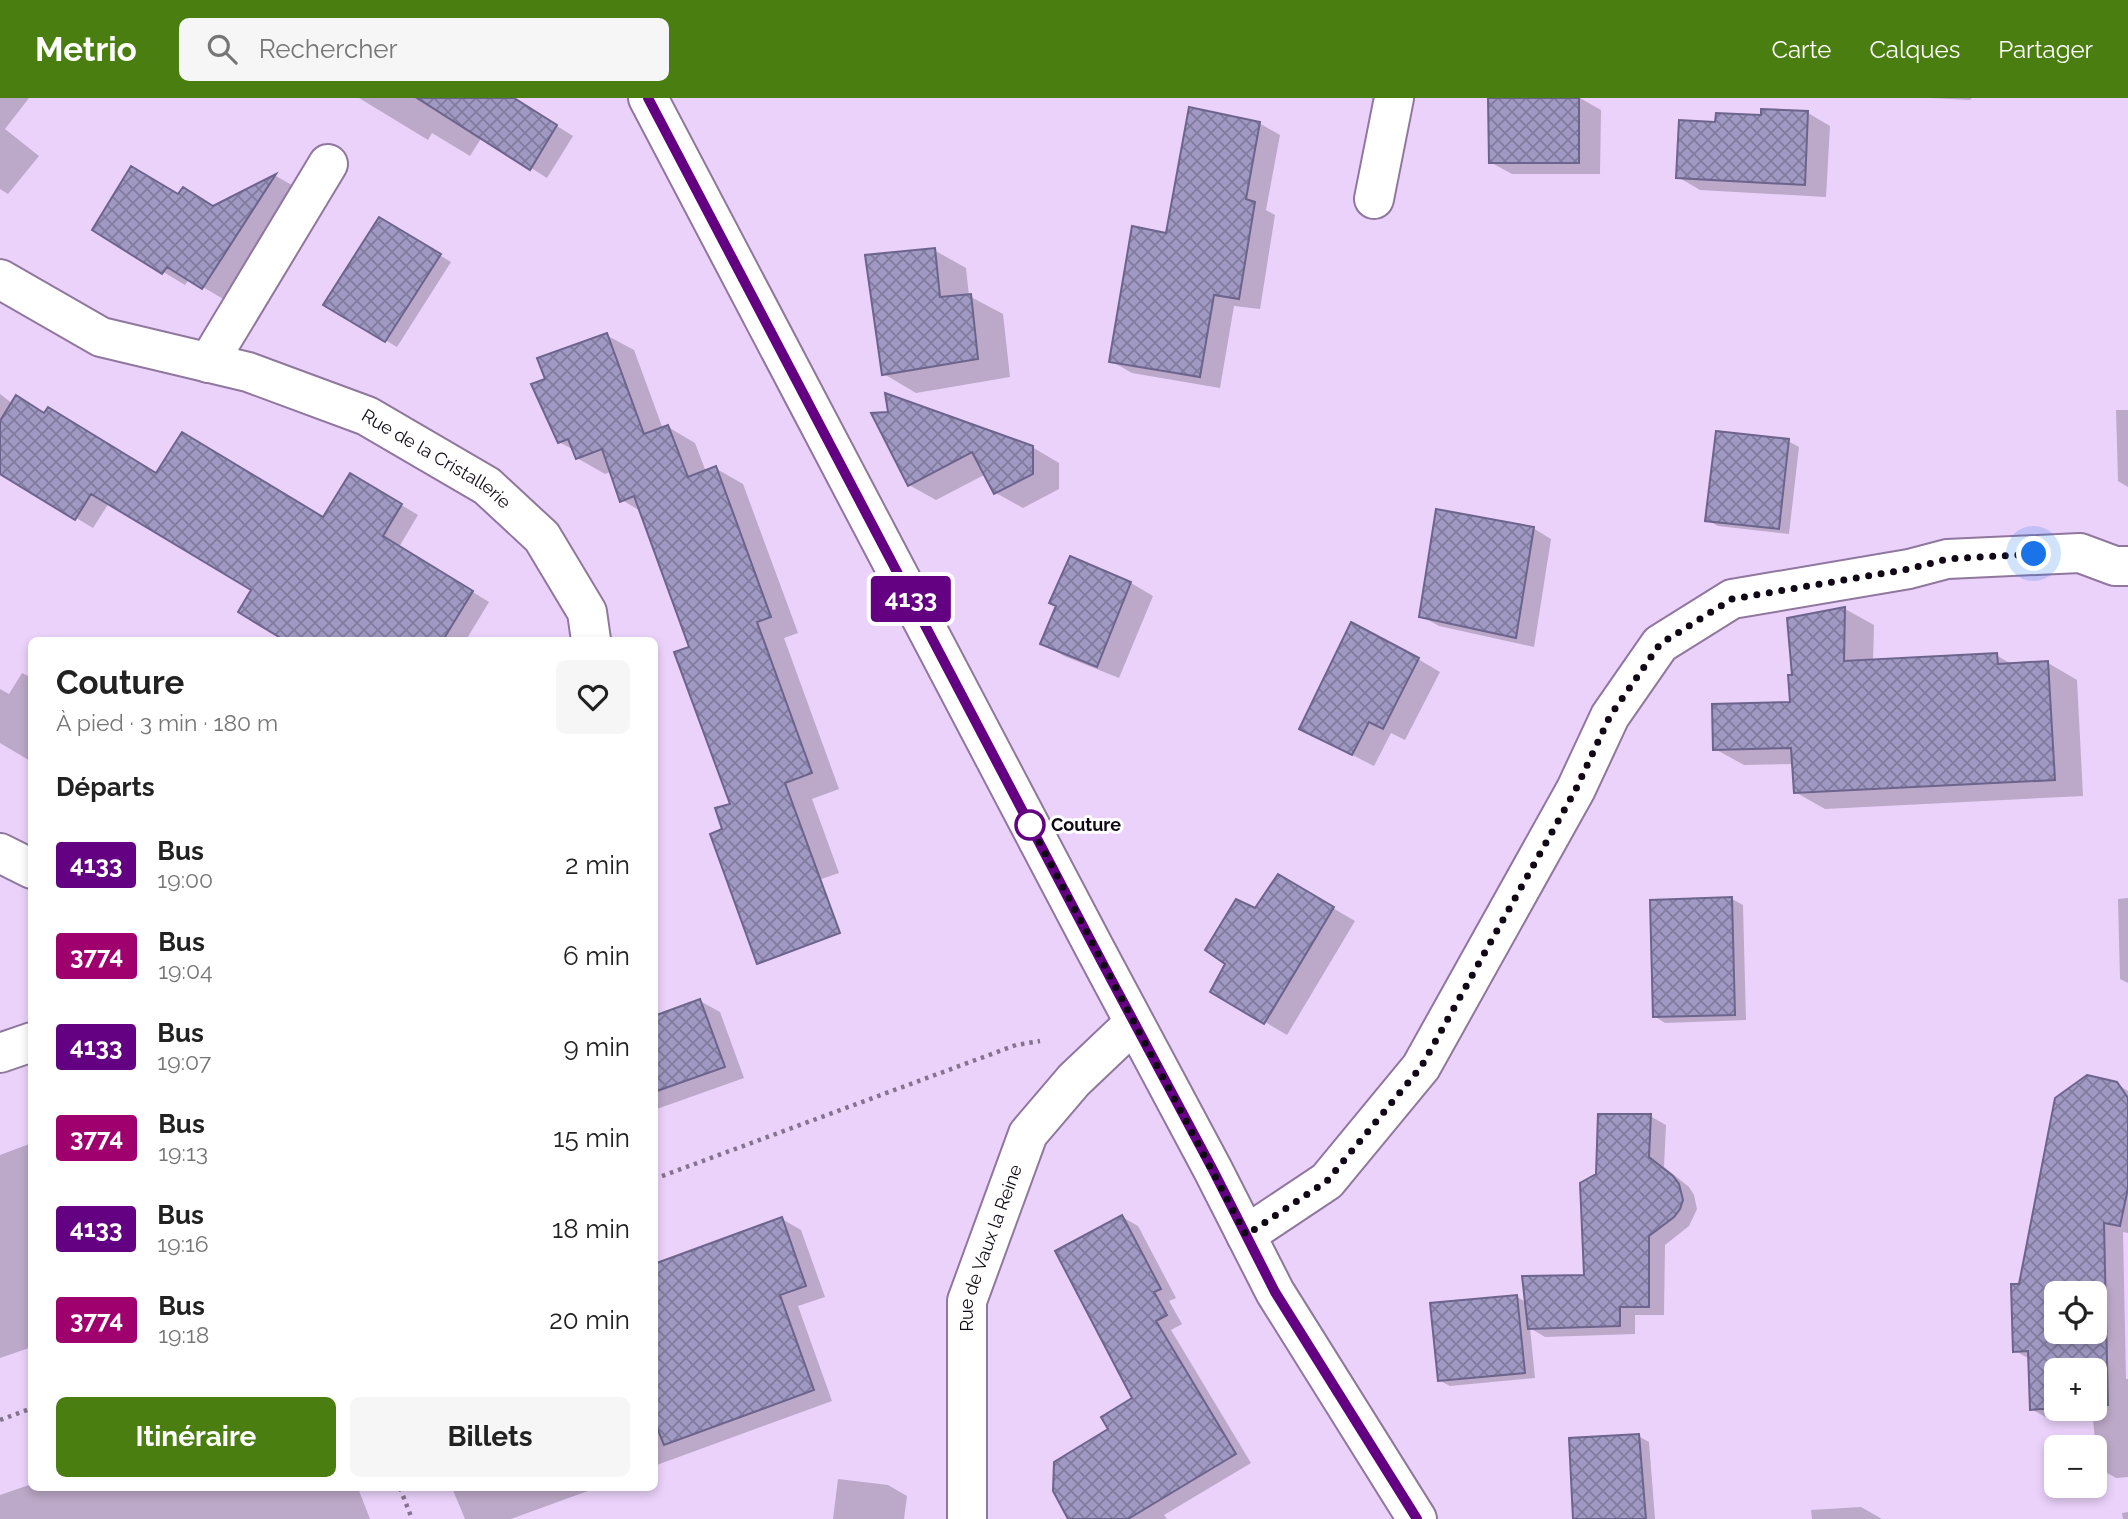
<!DOCTYPE html>
<html lang="fr">
<meta charset="utf-8">
<style>
:root{--surface:#fff;--page:#f6f6f6;--text:#222;--muted:#767676;--accent:#4b7e10}
body{margin:0;font-family:Raleway,sans-serif;background:var(--page);color:var(--text);height:100vh;display:flex;flex-direction:column;font-size:26px;white-space:nowrap}
*{box-sizing:border-box;margin:0}
p{font-size:23px;color:var(--muted)}
.icon{flex:none;width:38px;height:38px;fill:none;stroke:currentColor;stroke-width:2;stroke-linecap:round;stroke-linejoin:round}
.map{position:relative;flex:1;overflow:hidden}
.panel{position:absolute;left:28px;top:539px;width:630px;height:854px;display:flex;flex-direction:column;background:var(--surface);border-radius:10px;box-shadow:0 4px 10px #0003}
.panel>*{flex:none}
.badge{padding:0 14px;border-radius:5px;font-size:24px;line-height:46px}
.fabs{position:absolute;left:2044px;top:1183px;display:grid;gap:14px}
.fabs a{display:grid;place-items:center;width:63px;height:63px;border-radius:10px;background:var(--surface);box-shadow:0 4px 10px #0003;font-size:35px}
.you{position:absolute;width:35px;height:35px;margin:-18px;border:5px solid #fff;border-radius:50%;background:#1a73e8;box-shadow:0 0 0 10px #1a73e833}
.map>.badge{position:absolute;translate:-50% -50%;box-shadow:0 0 0 4px #fff}
h2{padding:0 28px;font-size:26px;line-height:63px}
.round{display:grid;place-items:center;flex:none;width:74px;height:74px;border-radius:10px;background:var(--page)}
.head{display:flex;align-items:center;justify-content:space-between;height:119px;padding:0 28px}
h1{font-size:33px;font-weight:700;line-height:52px}
.cta{display:flex;gap:14px;margin-top:auto;padding:14px 28px}
.cta a{flex:1;height:80px;border-radius:10px;background:var(--accent);color:#fff;font-size:28px;font-weight:700;line-height:80px;text-align:center}
.cta a+a{background:var(--page);color:var(--text)}
ul{padding:0;list-style:none}
li{display:flex;align-items:center;gap:21px;height:91px;padding:0 28px}
li div{flex:1}
li b{display:block;font-size:26px}
li em{font-style:normal}
li .badge{min-width:77px;font-weight:700;text-align:center}
header{display:flex;align-items:center;gap:42px;box-sizing:border-box;height:98px;padding:0 35px;background:var(--accent);color:#fff}
header strong{font-size:33px}
nav{display:flex;gap:38px;margin-inline-start:auto;font-size:24px}
.search{width:490px;height:63px;background:var(--page);display:flex;align-items:center;gap:18px;box-sizing:border-box;padding:0 24px;border-radius:10px;color:var(--muted);font-size:26px}
.map>svg:first-child{display:block}
</style>
<header>
<strong>Metrio</strong>
<div class="search"><svg class="icon" aria-label="search" viewBox="0 0 24 24"><circle cx="10" cy="10" r="6"/><path d="M15 15l6 6"/></svg>Rechercher</div>
<nav><a>Carte</a><a>Calques</a><a>Partager</a></nav>
</header>
<div class="map">
<svg width="2128" height="1421" viewBox="0 0 2128 1421">
<defs>
<pattern id="building-cross-hatch" width="8" height="8" patternUnits="userSpaceOnUse" patternTransform="scale(1.75)"><rect width="8" height="8" fill="#a099c3"/><path d="M0 0l8 8M0 8l8-8" fill="none" stroke="#817b9d"/></pattern>
</defs>
<rect width="100%" height="100%" fill="#ebd2fb"/>
<!-- shadow -->
<path fill="#0003" fill-rule="evenodd" d="M0,0H29L5,31L39,58L8,96L0,91Z
M359,0H512L573,38L547,80L482,39L470,58L432,35L428,42Z
M1490,0H1580L1601,12L1600,76H1512L1490,64Z
M1931,0H1972L1970,2Z
M1808,15L1830,28L1826,99L1700,92L1678,79L1717,26Z
M1259,25L1280,37L1266,112L1275,117L1260,211L1234,208L1220,290L1132,275L1111,263Z
M276,78L297,90L225,202L189,181L185,187L94,132L178,98L214,109Z
M380,121L451,164L397,249L326,207Z
M934,152L966,170L969,198L1003,216L1010,279L916,295L884,276Z
M606,237L634,252L663,331L668,329L695,345L706,374L715,370L743,386L798,535L784,540L839,691L812,701L839,775L757,803L725,732L732,707L691,550L642,414L622,402L612,373L605,376L577,360L574,352L559,344L547,282Z
M0,296L13,306L45,317L157,377L324,421L351,377L418,417L399,449L489,504L466,542H327L312,533L306,542H288L240,513L253,491L109,405L93,430L0,374Z
M2116,312H2128V389L2118,383Z
M874,317L1032,349L1059,365V391L1023,410L996,395L986,376L936,402L909,387Z
M1788,343L1799,349L1789,436L1718,428L1707,422Z
M1533,430L1551,441L1534,549L1439,528L1421,518Z
M1070,461L1131,485L1153,498L1119,580L1064,558L1042,545L1058,508Z
M1845,511L1874,527L1873,563L1996,557L2013,567L2048,565L2077,582L2083,698L1825,711L1795,694L1793,666L1744,667L1715,651L1791,606L1794,578Z
M1418,561L1440,574L1405,642L1391,635L1374,668L1323,642Z
M22,575L32,580V664L0,645V591L9,596Z
M1278,778L1355,823L1287,937L1213,893L1256,812Z
M2128,800V885L2120,881L2118,801Z
M1732,801L1743,807L1746,922L1665,925L1654,918Z
M700,903L720,914L744,980L654,1012V916L658,918Z
M2117,986L2128,993V1135L2123,1134L2126,1281H2128V1379L2116,1380L2097,1369L2093,1319L2051,1322L2031,1311L2030,1261L2015,1253L2020,1188ZM2056,1195H2095V1234H2056ZM2056,1272H2095V1311H2056Z
M1650,1018L1666,1027L1664,1069L1689,1089L1694,1097L1697,1111L1689,1128L1665,1147L1664,1217H1635V1236L1545,1239L1530,1230L1535,1280L1450,1288L1439,1282L1517,1199L1527,1205L1586,1178L1598,1077Z
M32,1045V1249L0,1260V1057Z
M1122,1119L1138,1128L1176,1200L1169,1203L1182,1226L1171,1232L1251,1365L1164,1417L1167,1421H1069L1110,1332L1135,1301Z
M782,1121L801,1132L825,1199L798,1208L832,1303L654,1368V1167Z
M1638,1338L1649,1344L1655,1421H1575Z
M838,1381L888,1387L907,1398L904,1421H833Z
M32,1386V1390H358L370,1421H0V1397Z
M452,1390H596L511,1421H465Z
M1861,1409L1882,1421H1812L1811,1412Z
M2128,1414V1421H2123L2122,1415Z"/>
<!-- building -->
<path fill="url(#building-cross-hatch)" stroke="#6c648c" stroke-width="2" fill-rule="evenodd" d="M417,0H514L557,27L530,72Z
M1488,0H1579V65H1489Z
M1189,9L1260,24L1246,101L1255,104L1239,201L1214,197L1200,279L1109,264L1132,128L1166,135Z
M1761,11L1808,13L1805,87L1676,80L1679,22L1715,24L1716,15L1761,17Z
M131,68L178,96L183,89L213,108L276,76L202,191L167,169L162,176L92,132Z
M379,119L441,156L385,244L323,207Z
M935,150L940,199L971,196L978,261L882,277L865,157Z
M607,235L644,336L668,327L688,379L716,368L771,519L757,524L812,675L785,685L840,835L757,866L710,736L722,731L715,710L730,706L674,554L689,549L634,398L620,404L602,351L576,361L568,341L558,345L531,286L545,281L537,260Z
M885,295L1033,348V376L994,396L972,354L908,388L871,315L888,314Z
M16,297L44,315L48,309L156,375L182,334L323,419L350,375L402,406L383,438L473,493L443,542H284L238,514L251,492L91,396L75,422L0,376V323Z
M1716,333L1789,341L1779,431L1705,423Z
M1436,411L1534,429L1516,540L1419,519Z
M1070,458L1131,484L1097,569L1040,546L1056,508L1049,505Z
M1845,509L1844,563L1997,555L1998,566L2048,563L2055,682L1794,695L1791,650L1713,652L1712,606L1790,604L1788,577H1792L1787,520Z
M1351,524L1419,560L1383,631L1369,624L1352,657L1299,631Z
M1278,776L1334,809L1264,926L1210,894L1225,866L1205,852L1236,801L1255,810Z
M1732,799L1735,917L1653,919L1650,802Z
M700,901L725,969L654,994V918Z
M2087,977L2117,984L2128,1000V1090L2120,1128L2104,1125L2108,1307L2095,1308V1272H2056V1310L2030,1312L2028,1253L2013,1254L2011,1186H2019L2055,1000ZM2056,1195H2095V1234H2056Z
M1598,1016H1651L1649,1059L1673,1078L1679,1086L1683,1102L1680,1111L1674,1119L1649,1138V1209H1620V1228L1528,1231L1522,1178L1584,1177L1580,1085L1596,1076Z
M1122,1117L1161,1191L1154,1194L1167,1217L1156,1223L1236,1356L1128,1421H1068L1053,1393L1054,1364L1108,1331L1101,1319L1132,1300L1055,1153Z
M782,1119L806,1188L780,1197L814,1292L664,1347L654,1322V1166Z
M1517,1197L1525,1275L1438,1283L1430,1205Z
M1639,1336L1646,1421H1573L1569,1340Z"/>
<g fill="none" stroke-linecap="round" stroke-linejoin="round">
<defs>
<g id="minor">
<path d="M648,0L1094,849L1213,1072L1275,1194L1417,1421"/>
<path d="M1374,101L1394,0"/>
<path id="s1" d="M0,181L101,239L248,274L367,318L487,388L542,439L587,514L591,542"/>
<path d="M208,265L328,66"/>
<path d="M0,755L32,771"/>
<path d="M0,955L32,944"/>
<path d="M1246,1137L1327,1083L1421,969L1576,691L1610,618L1660,546L1732,501L1909,471L1947,461L2080,455L2115,468H2128"/>
<path id="s2" d="M967,1421V1203L1028,1036L1074,982L1134,925"/>
</g>
</defs>
<!-- minor casing -->
<use href="#minor" stroke="#8f779d" stroke-width="42"/>
<!-- path -->
<path stroke="#84738f" stroke-width="4.5" stroke-dasharray="3.5 5" stroke-linecap="butt" d="M654,1081L1016,947L1040,943
M0,1322L32,1310
M400,1390L412,1421"/>
<!-- minor -->
<use href="#minor" stroke="#fff" stroke-width="38"/>
</g>
<g fill="none" stroke-linecap="round" stroke-linejoin="round">
<defs>
<path id="line" d="M648,0L1104,868L1213,1072L1275,1194L1417,1421"/>
</defs>
<!-- line casing -->
<use href="#line" stroke="#fff" stroke-width="16"/>
<!-- line -->
<use href="#line" stroke="#640082" stroke-width="10"/>
<!-- walk -->
<path stroke="#100815" stroke-width="7" stroke-dasharray="0 12.6" d="M1030,727L1026,719L1246,1137L1327,1083L1421,969L1576,691L1610,618L1660,546L1732,501L1909,471L1947,461L2034,456"/>
</g>
<!-- markers -->
<circle fill="#fff" stroke="#640082" stroke-width="3.5" cx="1030" cy="727" r="14"/>
<g text-anchor="middle" stroke-width="6" stroke-linejoin="round" paint-order="stroke">
<!-- street labels -->
<g font-size="18" fill="#100815" stroke="#fefefe">
<text dy="6" stroke="none"><textPath href="#s1" startOffset="476">Rue de la Cristallerie</textPath></text>
<text dy="6" stroke="none"><textPath href="#s2" startOffset="275">Rue de Vaux la Reine</textPath></text>
</g>
<!-- stop labels -->
<g font-size="18" font-weight="bold" fill="#100815" stroke="#fefefe" text-anchor="start">
<text x="1051" y="733">Couture</text>
</g>
</g>
</svg>
<div class="fabs">
<a><svg class="icon" aria-label="locate" viewBox="0 0 24 24"><circle cx="12" cy="12" r="6"/><path d="M12 2v4M12 18v4M2 12h4M18 12h4"/></svg></a>
<a>+</a>
<a>−</a>
</div>
<div class="you" style="left:2034px;top:456px"></div>
<b class="badge" style="left:911px;top:501px;background:#640082;color:#fff">4133</b>
<section class="panel">
<div class="head"><div><h1>Couture</h1><p>À pied · 3 min · 180 m</p></div><a class="round"><svg class="icon" aria-label="heart" viewBox="0 0 24 24"><path d="M12 20l-8-8c-3-5 5-10 8-4 3-6 11-1 8 4z"/></svg></a></div>
<h2>Départs</h2>
<ul>
<li><span class="badge" style="background:#640082;color:#fff">4133</span><div><b>Bus</b><p>19:00</p></div><em>2 min</em></li>
<li><span class="badge" style="background:#a0006e;color:#fff">3774</span><div><b>Bus</b><p>19:04</p></div><em>6 min</em></li>
<li><span class="badge" style="background:#640082;color:#fff">4133</span><div><b>Bus</b><p>19:07</p></div><em>9 min</em></li>
<li><span class="badge" style="background:#a0006e;color:#fff">3774</span><div><b>Bus</b><p>19:13</p></div><em>15 min</em></li>
<li><span class="badge" style="background:#640082;color:#fff">4133</span><div><b>Bus</b><p>19:16</p></div><em>18 min</em></li>
<li><span class="badge" style="background:#a0006e;color:#fff">3774</span><div><b>Bus</b><p>19:18</p></div><em>20 min</em></li>
</ul>
<div class="cta"><a>Itinéraire</a><a>Billets</a></div>
</section>
</div>
